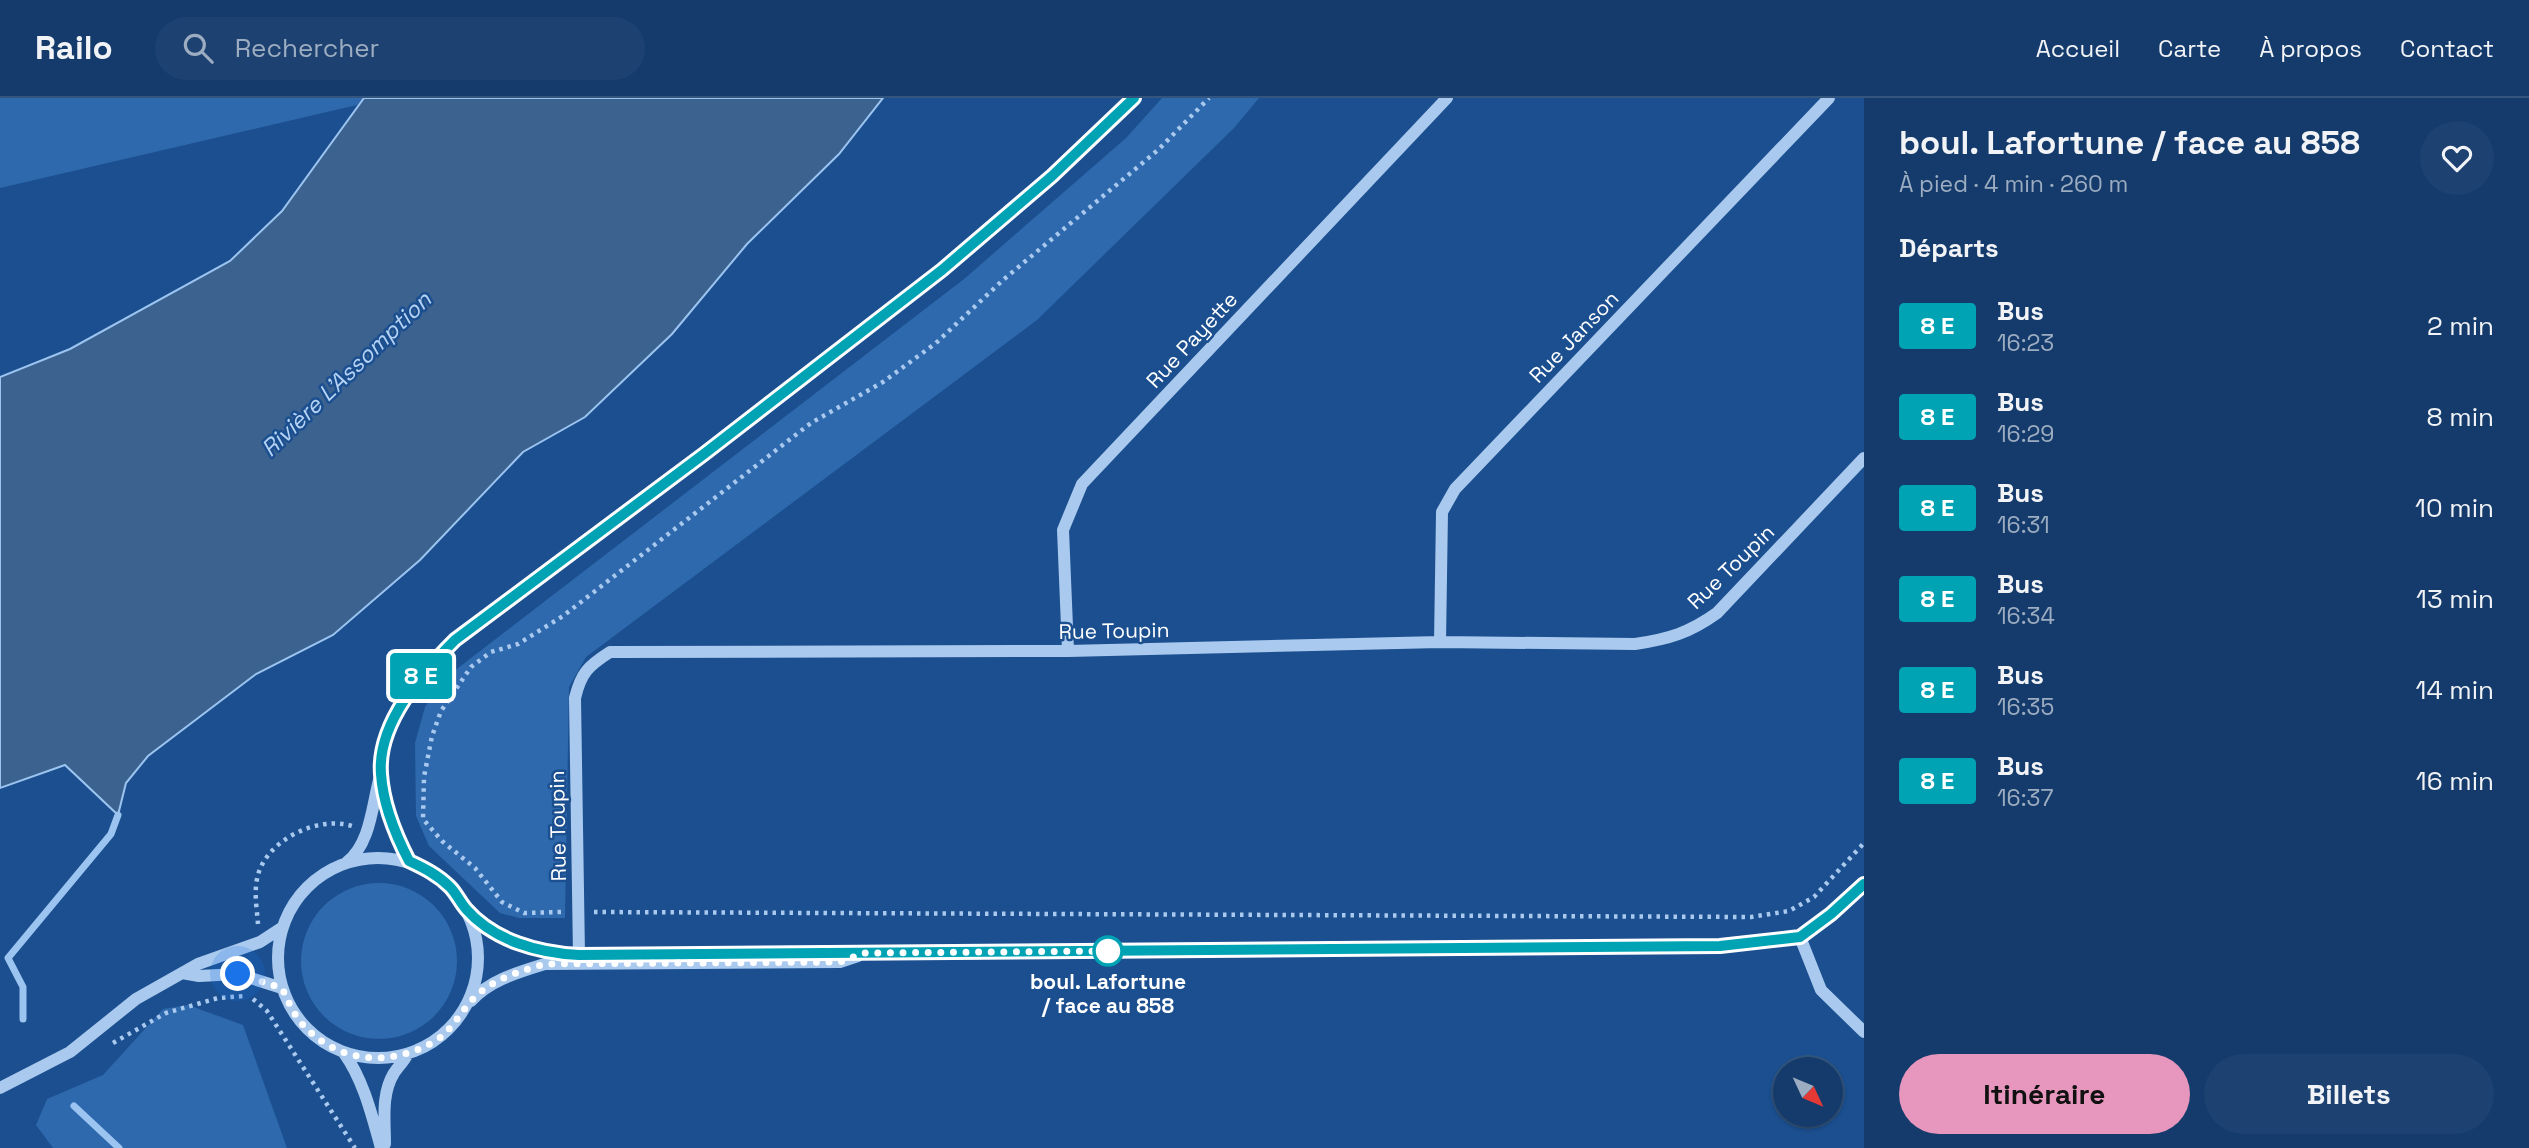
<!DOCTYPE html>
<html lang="fr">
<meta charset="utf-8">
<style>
:root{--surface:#143b6b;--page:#1d4271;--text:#f1f3f6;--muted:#9dadc1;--line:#33557e;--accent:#e797bd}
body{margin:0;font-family:"Space Grotesk",sans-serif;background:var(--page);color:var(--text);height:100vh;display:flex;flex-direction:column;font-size:26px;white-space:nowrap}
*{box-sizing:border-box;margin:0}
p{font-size:23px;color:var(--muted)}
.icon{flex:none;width:38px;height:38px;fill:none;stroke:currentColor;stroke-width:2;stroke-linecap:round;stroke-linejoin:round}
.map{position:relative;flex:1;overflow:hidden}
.side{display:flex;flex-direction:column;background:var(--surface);width:665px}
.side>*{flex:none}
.badge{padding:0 14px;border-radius:5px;font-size:24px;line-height:46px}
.needle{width:46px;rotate:134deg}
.fabs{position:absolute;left:1773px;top:959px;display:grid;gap:14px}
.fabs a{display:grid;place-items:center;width:70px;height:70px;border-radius:50%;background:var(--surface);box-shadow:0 2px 5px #0004,0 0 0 2px var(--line);font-size:35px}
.you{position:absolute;width:35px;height:35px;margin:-18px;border:5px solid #fff;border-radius:50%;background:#1a73e8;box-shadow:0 0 0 10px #1a73e833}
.map>.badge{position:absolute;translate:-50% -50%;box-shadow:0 0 0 4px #fff}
h2{padding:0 35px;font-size:26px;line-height:63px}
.round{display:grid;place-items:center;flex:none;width:74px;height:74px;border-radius:37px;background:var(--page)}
.summary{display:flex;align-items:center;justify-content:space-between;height:119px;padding:0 35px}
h1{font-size:33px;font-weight:700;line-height:52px}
.button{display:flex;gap:14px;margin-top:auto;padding:14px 35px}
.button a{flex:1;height:80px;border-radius:42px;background:var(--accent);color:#111;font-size:28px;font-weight:700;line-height:80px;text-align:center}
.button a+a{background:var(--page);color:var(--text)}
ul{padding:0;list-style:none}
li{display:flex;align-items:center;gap:21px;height:91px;padding:0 35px}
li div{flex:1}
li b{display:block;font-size:26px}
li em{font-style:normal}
li .badge{min-width:77px;font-weight:700;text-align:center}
header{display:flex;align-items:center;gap:42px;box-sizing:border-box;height:98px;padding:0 35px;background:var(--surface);border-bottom:2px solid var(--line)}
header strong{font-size:33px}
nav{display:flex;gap:38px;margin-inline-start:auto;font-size:24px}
.search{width:490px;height:63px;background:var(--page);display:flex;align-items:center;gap:18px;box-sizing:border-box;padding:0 24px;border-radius:38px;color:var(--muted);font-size:26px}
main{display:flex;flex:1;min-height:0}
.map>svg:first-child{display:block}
</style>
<header>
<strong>Railo</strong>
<div class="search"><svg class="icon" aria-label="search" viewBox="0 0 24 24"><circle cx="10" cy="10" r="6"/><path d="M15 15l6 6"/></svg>Rechercher</div>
<nav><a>Accueil</a><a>Carte</a><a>À propos</a><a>Contact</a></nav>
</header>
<main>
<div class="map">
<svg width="1864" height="1050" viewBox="0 0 1864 1050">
<rect width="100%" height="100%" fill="#1b4f8f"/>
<!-- green -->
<path fill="#2e69ad" d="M0,0H364L357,7L0,90Z
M1162,0H1259L1234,30L1037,222L586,559L569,589L565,820H519L500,815L429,748L416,718L415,645L425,609L445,580L964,181L1126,40Z
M301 863a78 78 0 1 1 156 0a78 78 0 1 1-156 0Z
M188,907L243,927L287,1050H53L36,1027L47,1001L103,977L163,911Z"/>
<!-- water -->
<path fill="#3c6290" stroke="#9cc4f0" stroke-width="2" d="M364,0H883L839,56L747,146L672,236L585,319L523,354L420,462L333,537L256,576L148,658L126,685L118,717L65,667L0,690V279L70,251L230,163L282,113Z"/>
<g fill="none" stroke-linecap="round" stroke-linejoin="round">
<!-- stream -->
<path stroke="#9cc4f0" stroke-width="7" d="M23,921V889L8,860L111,736L118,717
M74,1008L119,1050"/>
<!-- path -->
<path stroke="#a9c9ee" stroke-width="4.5" stroke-dasharray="3.5 5" stroke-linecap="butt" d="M561,814L524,815L502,804L475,770L442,743L423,721L424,679L432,638L441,613L471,569L491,554L518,546L563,518L811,325L883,284L936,245L1003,182L1158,52L1209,0
M594,814L1751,819L1789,813L1814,799L1864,745
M258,826C257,812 254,796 257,781C264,743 317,717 352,728
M253,901L267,913L355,1050
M113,945L166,915L218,900L244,898"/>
<!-- minor -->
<path stroke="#a9c9ee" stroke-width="12" d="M1440,544L1442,414L1455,391L1829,0
M1068,553L1063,432L1082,386L1447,0
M278 860a100 100 0 1 1 200 0a100 100 0 1 1-200 0Z
M409,763C360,663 380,618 455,542L704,356L942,172L1052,78L1134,0
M347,764C370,746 372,709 379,682
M466,811C499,841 535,855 579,857L1720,848L1800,839L1831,816L1864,786
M1800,839L1821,892L1864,934
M579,857L575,600C581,575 588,568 610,554L1068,553L1440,544L1635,546C1669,541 1689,535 1717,515L1864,360
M182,875L199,878L238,876L282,890
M471,903C490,882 519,874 545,866L840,864L858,858
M344,955C364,983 372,1018 381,1050
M0,990L70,954L136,901L198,866L260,844L283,829
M385,1046C385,1022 381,996 394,975C398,969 404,963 407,957"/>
</g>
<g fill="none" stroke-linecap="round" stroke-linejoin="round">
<defs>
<path id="line" d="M1134,0L1052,78L942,172L704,356L455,542C422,575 377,625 381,676C383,707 395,736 409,763C424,770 438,777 450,789C456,795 460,804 466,811C494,843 539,855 579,857L1720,848L1800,839L1831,816L1864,786"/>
</defs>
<!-- line casing -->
<use href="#line" stroke="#fff" stroke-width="16"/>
<!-- line -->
<use href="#line" stroke="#00a3b4" stroke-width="10"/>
<!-- walk -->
<path stroke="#fff" stroke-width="7" stroke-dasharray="0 12.6" d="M238,876L282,890C289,905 295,920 307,931C342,966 393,968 435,943C452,933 460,914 474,900C493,881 520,873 545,866L840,864L864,855L1113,853H1108"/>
</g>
<!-- markers -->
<circle fill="#fff" stroke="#00a3b4" stroke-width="3.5" cx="1108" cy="853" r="14"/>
<g text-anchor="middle" stroke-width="5" stroke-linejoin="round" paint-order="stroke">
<!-- street labels -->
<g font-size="21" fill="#fff" stroke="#1b4f8f">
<text transform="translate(1574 239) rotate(-46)" y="7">Rue Janson</text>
<text transform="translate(1192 242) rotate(-47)" y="7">Rue Payette</text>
<text transform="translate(1731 469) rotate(-44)" y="7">Rue Toupin</text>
<text transform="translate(1114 533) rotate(-1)" y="7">Rue Toupin</text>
<text transform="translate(558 728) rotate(-91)" y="7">Rue Toupin</text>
</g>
<!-- stop labels -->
<g font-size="21" font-weight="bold" fill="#fff" stroke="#1b4f8f">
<text x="1108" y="891">boul. Lafortune<tspan x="1108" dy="24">/ face au 858</tspan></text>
</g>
<!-- water labels -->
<g font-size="23" font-style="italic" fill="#b5d3f5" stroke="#1b4f8f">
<text transform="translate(346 276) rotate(-44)" y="8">Rivière L'Assomption</text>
</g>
</g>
</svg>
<div class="fabs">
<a><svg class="needle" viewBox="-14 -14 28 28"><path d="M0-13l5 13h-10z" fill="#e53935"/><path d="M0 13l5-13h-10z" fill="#9dadc1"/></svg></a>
</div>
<div class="you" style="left:238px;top:876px"></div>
<b class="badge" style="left:421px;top:578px;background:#00a3b4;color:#fff">8 E</b>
</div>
<section class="side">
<div class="summary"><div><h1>boul. Lafortune / face au 858</h1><p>À pied · 4 min · 260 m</p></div><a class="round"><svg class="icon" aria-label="heart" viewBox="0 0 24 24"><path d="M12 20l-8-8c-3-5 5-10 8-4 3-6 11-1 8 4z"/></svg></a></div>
<h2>Départs</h2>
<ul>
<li><span class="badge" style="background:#00a3b4;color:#fff">8 E</span><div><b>Bus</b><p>16:23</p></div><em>2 min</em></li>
<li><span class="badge" style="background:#00a3b4;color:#fff">8 E</span><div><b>Bus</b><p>16:29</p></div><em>8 min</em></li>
<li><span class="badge" style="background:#00a3b4;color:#fff">8 E</span><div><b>Bus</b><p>16:31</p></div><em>10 min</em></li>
<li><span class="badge" style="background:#00a3b4;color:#fff">8 E</span><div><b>Bus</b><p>16:34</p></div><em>13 min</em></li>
<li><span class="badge" style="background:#00a3b4;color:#fff">8 E</span><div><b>Bus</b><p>16:35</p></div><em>14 min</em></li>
<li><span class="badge" style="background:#00a3b4;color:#fff">8 E</span><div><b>Bus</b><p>16:37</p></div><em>16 min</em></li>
</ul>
<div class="button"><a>Itinéraire</a><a>Billets</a></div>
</section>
</main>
